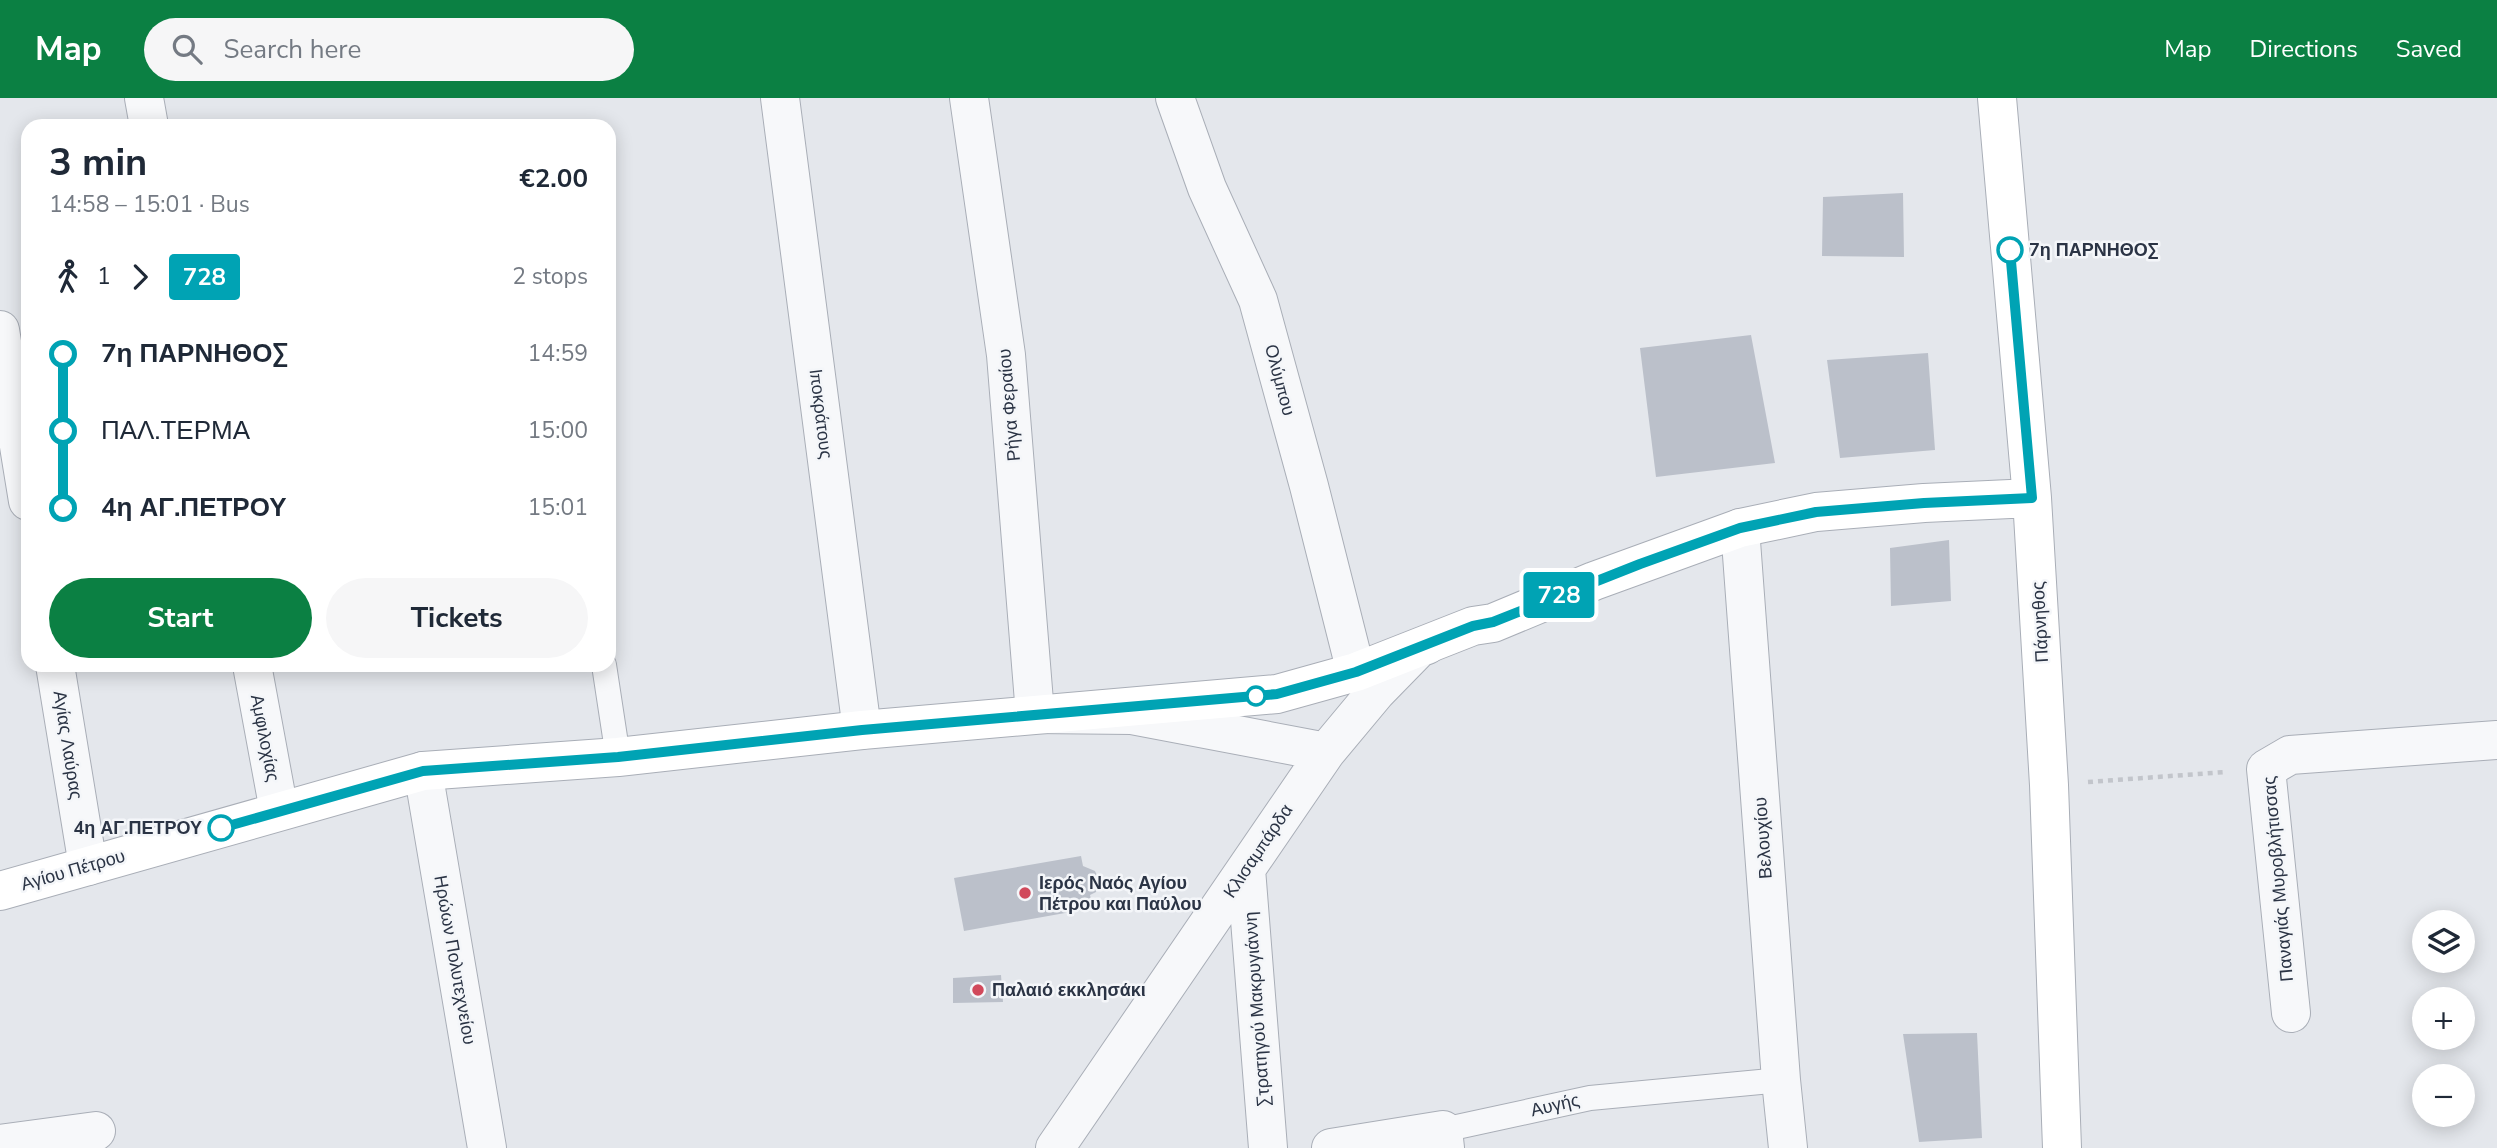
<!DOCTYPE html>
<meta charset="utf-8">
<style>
:root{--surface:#fff;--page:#f6f6f7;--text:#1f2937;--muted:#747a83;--accent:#0b8043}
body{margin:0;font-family:"Nunito Sans",sans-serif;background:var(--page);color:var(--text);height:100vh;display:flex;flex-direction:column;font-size:26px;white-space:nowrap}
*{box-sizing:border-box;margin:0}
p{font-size:23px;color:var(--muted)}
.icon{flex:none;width:38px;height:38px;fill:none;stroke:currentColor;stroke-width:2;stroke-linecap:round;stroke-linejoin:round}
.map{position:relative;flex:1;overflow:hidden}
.panel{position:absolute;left:21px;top:21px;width:595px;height:553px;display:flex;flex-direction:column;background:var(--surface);border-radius:21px;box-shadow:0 4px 18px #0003}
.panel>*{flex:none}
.badge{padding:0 14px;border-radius:5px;font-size:24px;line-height:46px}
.controls{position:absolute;left:2412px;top:812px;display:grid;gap:14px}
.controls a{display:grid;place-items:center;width:63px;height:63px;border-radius:50%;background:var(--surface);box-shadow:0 4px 18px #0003;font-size:35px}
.map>.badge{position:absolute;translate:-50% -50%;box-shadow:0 0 0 4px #fff}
.legs{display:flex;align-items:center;gap:10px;height:77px;padding:0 28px;font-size:23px}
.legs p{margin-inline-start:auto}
.headline{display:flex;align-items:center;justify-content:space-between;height:119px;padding:0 28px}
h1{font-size:38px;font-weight:700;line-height:52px}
.button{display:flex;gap:14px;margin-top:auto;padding:14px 28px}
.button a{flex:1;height:80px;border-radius:42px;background:var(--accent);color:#fff;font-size:28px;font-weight:700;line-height:80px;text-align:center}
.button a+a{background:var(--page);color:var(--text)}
ul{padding:0 28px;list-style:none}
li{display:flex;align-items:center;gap:24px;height:77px;font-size:26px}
li i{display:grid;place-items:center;width:10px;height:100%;margin:0 9px;background:currentColor}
li i::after{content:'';width:18px;height:18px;margin:-9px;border:5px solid;border-radius:50%;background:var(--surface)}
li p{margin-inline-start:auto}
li:first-child i{background:linear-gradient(#0000 50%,currentColor 0)}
li:last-child i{background:linear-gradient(currentColor 50%,#0000 0)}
header{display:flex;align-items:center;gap:42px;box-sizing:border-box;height:98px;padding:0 35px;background:var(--accent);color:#fff}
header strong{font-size:33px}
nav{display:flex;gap:38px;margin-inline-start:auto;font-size:24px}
.search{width:490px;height:63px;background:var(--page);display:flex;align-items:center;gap:18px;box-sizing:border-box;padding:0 24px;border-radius:38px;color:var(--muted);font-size:26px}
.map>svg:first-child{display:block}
</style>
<header>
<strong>Map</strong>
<div class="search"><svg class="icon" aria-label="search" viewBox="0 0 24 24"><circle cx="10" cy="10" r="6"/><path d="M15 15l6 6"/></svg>Search here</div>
<nav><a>Map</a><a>Directions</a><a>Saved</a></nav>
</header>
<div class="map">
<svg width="2497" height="1050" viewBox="0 0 2497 1050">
<rect width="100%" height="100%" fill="#e4e7ec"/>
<!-- building -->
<path fill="#bbc0ca" d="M1903,95L1904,159L1822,158L1823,99Z
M1751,237L1775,365L1656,379L1640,250Z
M1928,255L1935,352L1840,360L1827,262Z
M1949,442L1951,503L1891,508L1890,450Z
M1081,758L1083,768L1095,773L1098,780L1096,794L1090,797L1093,810L964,833L954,780Z
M1001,877L1003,904L953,905V880Z
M1977,935L1982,1040L1919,1044L1903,936Z"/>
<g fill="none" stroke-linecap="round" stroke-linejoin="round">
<defs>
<path id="lane" d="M604,567L618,659
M1443,1032L1590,1000L1781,982"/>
<path id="street" d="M144,0L149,28
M780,0L862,632
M969,0L1006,257L1035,616L1132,617L1326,654
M1175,0L1207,90L1258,202L1309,388L1356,574
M0,232L28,403
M1740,430L1781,982L1788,1050
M55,567L88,768
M252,567L279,713
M423,673L487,1050
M1246,771L1268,1050
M2291,915L2266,671L2290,657L2497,642
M0,1046L96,1033
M1055,1050L1326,654L1376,594L1419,550L1427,547
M1331,1050L1443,1032L1445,1050"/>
<path id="secondary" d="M1997,0L2032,400L2049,687L2062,1050
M0,793L423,673L618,659L862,632L1277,596L1356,574L1473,528L1493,525L1594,483L1740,430L1816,414L1924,405L2032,400"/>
</defs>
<!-- lane casing -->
<use href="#lane" stroke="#a9aeb7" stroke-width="26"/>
<!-- street casing -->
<use href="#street" stroke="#a9aeb7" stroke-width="40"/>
<!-- secondary casing -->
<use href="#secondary" stroke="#a9aeb7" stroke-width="40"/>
<!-- path -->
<path stroke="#c2c5cb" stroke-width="4.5" stroke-dasharray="5 5" stroke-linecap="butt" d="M2088,684L2226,674"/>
<!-- lane -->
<use href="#lane" stroke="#f7f8fa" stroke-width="24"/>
<!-- street -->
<use href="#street" stroke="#f7f8fa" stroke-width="38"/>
<!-- secondary -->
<use href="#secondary" stroke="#fff" stroke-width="38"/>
</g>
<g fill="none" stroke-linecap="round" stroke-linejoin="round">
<defs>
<path id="line-1" d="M221,730L423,673L618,659L862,632L1277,596L1356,574L1473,528L1493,524L1640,466L1740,430L1816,414L1924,405L2032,400L2010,152"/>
</defs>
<!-- line-1 casing -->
<use href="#line-1" stroke="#fff" stroke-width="16"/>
<!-- line-1 -->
<use href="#line-1" stroke="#00a3b4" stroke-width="10"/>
</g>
<!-- markers -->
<g fill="#fff" stroke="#00a3b4" stroke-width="3.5">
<circle cx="2010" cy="152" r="12"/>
<circle cx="1256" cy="598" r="9"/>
<circle cx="221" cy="730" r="12"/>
</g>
<g fill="#d1495b" stroke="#f4f6f9" stroke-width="2.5">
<circle cx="1025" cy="795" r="7"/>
<circle cx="978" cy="892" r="7"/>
</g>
<g text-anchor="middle" stroke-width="5" stroke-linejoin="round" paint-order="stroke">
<!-- stop labels -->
<g font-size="18" font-weight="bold" fill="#2b3445" stroke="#f4f6f9" text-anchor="start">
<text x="2029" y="158">7η ΠΑΡΝΗΘΟΣ</text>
<text x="202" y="736" text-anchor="end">4η ΑΓ.ΠΕΤΡΟΥ</text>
</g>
<!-- street labels -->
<g font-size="18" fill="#2b3445" stroke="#f4f6f9">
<text transform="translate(1280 282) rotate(75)" y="6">Ολύμπου</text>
<text transform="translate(1009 307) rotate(-95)" y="6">Ρήγα Φεραίου</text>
<text transform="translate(821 316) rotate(83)" y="6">Ιποκράτους</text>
<text transform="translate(2040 524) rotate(-93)" y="6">Πάρνηθος</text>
<text transform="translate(265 640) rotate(79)" y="6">Αμφιλοχίας</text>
<text transform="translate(68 647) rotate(81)" y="6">Αγίας Λαύρας</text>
<text transform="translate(1763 740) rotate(-94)" y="6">Βελουχίου</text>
<text transform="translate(1258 753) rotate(-56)" y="6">Κλισαμπάρδα</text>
<text transform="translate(73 772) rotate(-16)" y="6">Αγίου Πέτρου</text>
<text transform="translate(2278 781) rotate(-95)" y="6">Παναγιάς Μυροβλήτισσας</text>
<text transform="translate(455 862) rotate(80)" y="6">Ηρώων Πολυτεχνείου</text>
<text transform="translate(1257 911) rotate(-94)" y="6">Στρατηγού Μακρυγιάννη</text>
<text transform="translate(1555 1007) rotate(-13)" y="6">Αυγής</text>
</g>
<!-- poi labels -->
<g font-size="18" font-weight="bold" fill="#2b3445" stroke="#f4f6f9" text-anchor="start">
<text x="1039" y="791">Ιερός Ναός Αγίου<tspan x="1039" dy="21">Πέτρου και Παύλου</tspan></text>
<text x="992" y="898">Παλαιό εκκλησάκι</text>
</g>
</g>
</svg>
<div class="controls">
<a><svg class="icon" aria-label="layers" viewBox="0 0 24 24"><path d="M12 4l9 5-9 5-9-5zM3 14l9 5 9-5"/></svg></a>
<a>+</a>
<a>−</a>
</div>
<b class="badge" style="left:1559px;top:497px;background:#00a3b4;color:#fff">728</b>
<section class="panel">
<div class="headline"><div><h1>3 min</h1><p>14:58 – 15:01 · Bus</p></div><b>€2.00</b></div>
<div class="legs"><svg class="icon" aria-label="walk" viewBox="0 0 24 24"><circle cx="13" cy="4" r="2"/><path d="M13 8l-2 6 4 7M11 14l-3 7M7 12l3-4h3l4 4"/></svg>1<svg class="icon" aria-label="forward" viewBox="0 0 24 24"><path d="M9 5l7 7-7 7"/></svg><b class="badge" style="background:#00a3b4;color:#fff">728</b><p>2 stops</p></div>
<ul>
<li><i style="color:#00a3b4"></i><b>7η ΠΑΡΝΗΘΟΣ</b><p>14:59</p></li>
<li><i style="color:#00a3b4"></i><span>ΠΑΛ.ΤΕΡΜΑ</span><p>15:00</p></li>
<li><i style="color:#00a3b4"></i><b>4η ΑΓ.ΠΕΤΡΟΥ</b><p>15:01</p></li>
</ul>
<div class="button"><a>Start</a><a>Tickets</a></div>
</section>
</div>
